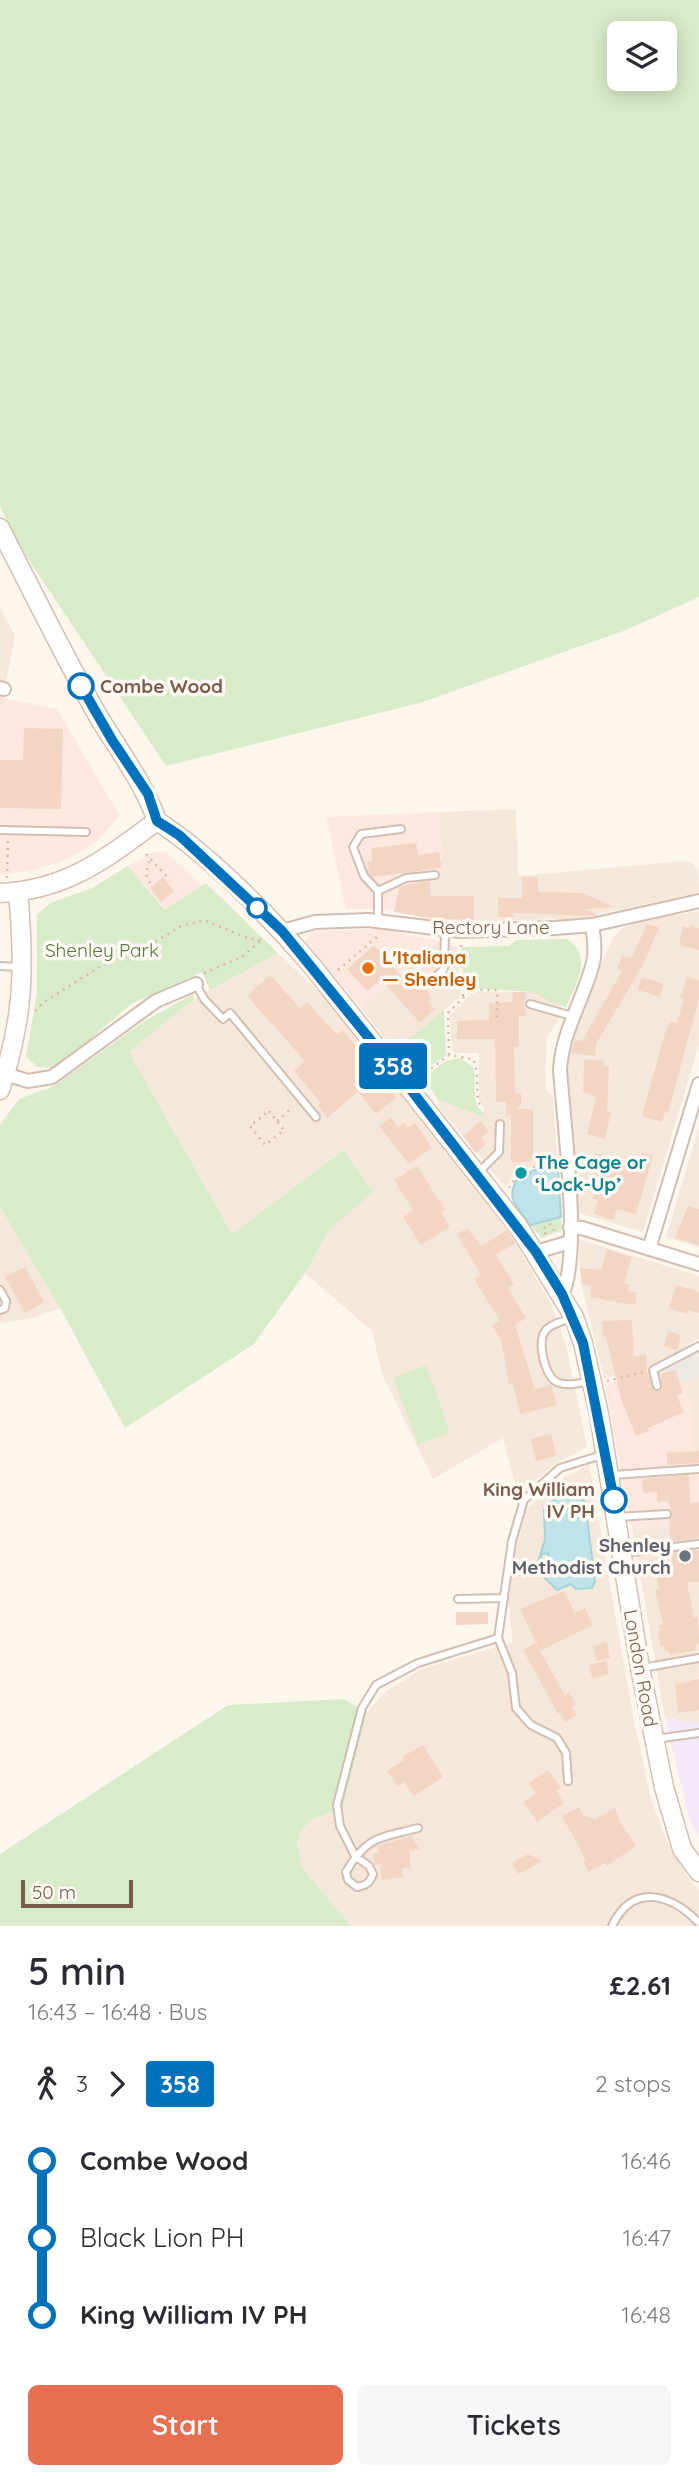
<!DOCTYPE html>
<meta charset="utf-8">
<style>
:root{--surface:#fff;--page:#f7f7f7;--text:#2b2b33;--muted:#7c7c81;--accent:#e76f51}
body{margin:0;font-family:Quicksand,sans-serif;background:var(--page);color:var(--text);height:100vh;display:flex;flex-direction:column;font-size:26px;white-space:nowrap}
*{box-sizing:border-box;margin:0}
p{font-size:23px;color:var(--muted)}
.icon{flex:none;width:38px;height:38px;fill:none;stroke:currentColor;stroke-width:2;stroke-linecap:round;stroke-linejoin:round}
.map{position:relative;height:1926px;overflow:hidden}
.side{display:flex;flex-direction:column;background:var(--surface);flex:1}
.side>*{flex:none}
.badge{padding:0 14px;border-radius:5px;font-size:24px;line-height:46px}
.tools{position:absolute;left:607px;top:21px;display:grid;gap:14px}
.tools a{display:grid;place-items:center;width:70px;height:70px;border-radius:10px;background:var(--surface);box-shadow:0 4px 18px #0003;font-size:35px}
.scale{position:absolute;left:21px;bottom:18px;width:112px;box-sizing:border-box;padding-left:7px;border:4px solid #7a5c4d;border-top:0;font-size:19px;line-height:24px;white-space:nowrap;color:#7a5c4d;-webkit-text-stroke:5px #fffaf3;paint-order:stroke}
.map>.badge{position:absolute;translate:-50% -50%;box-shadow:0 0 0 4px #fff}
.legs{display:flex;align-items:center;gap:10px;height:77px;padding:0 28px;font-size:23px}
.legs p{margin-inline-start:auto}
.summary{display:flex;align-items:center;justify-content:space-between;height:119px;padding:0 28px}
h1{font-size:38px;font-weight:600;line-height:52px}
.primary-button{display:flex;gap:14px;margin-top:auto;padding:14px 28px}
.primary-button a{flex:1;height:80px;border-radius:10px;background:var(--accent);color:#fff;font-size:28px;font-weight:600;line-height:80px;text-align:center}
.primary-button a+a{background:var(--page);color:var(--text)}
ul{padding:0 28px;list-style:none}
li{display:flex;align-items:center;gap:24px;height:77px;font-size:26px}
li i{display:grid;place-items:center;width:10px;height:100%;margin:0 9px;background:currentColor}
li i::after{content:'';width:18px;height:18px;margin:-9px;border:5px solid;border-radius:50%;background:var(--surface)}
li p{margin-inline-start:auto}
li:first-child i{background:linear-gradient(#0000 50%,currentColor 0)}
li:last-child i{background:linear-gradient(currentColor 50%,#0000 0)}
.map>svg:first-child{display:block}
</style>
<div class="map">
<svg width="699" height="1926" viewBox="0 0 699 1926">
<rect width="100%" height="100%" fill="#fdf6ec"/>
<!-- residential -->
<path fill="#f5e8da" d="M0,608L15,636L0,713Z
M516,809L518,876L683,861L692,863L698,870L699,893L576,919L490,921L424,918L426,905H432V879L442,868L439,812Z
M699,911V1044L643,1232L575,1212L567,1095L569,1037L613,937L623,928L637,922Z
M438,941L457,947L460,997L395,1051L361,1008Z
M278,953L326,999L403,1091L406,1102L504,1224L551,1304L566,1346L587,1447L552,1466L518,1495L503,1438L433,1479L382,1374L372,1331L305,1273L330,1229L372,1192L342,1150L232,1234L129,1052L194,999Z
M473,992H535L562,1007L560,1017L547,1038L545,1088L553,1097L557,1160L538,1163L525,1170L520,1168L505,1187L439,1107L438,1100L484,1117V1108L479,1100V1053H456L452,1049L450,1016Z
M699,1127V1247L666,1237Z
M0,1207L60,1308L33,1318L0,1323Z
M578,1239L699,1276V1338L653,1368L604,1378L581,1283Z
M699,1376V1466L666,1468V1450L691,1448L690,1402L682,1381Z
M589,1464L634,1721L651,1799L666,1839L685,1873L699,1891V1926H351L302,1868L297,1845L299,1834L310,1820L343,1808L367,1712L384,1693L421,1669L513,1642L508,1599L515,1550L527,1509L556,1483Z
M699,1524V1724L665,1718L632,1528Z"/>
<!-- commercial -->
<path fill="#fde8e0" d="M3,698L57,709L120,816L95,843L66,860L31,871L0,875V713Z
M439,812L442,868L440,879H432V905L426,906L424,918L384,909H346L326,817Z
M165,851L202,886L164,910L128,866L154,852Z
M382,929L438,941L361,1008L305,941L309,934L318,931Z
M629,1378L635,1396L682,1381L690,1402L691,1449L666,1450V1468L699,1466V1524L632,1528L605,1384Z"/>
<!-- industrial -->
<path fill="#efe9e4" d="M699,1350V1376L634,1396L629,1378L662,1369Z"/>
<!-- education -->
<path fill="#f3e8fa" d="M665,1718L699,1724V1837L690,1821Z"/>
<!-- green -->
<path fill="#d8ecc9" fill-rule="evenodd" d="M0,0H699V597L626,630L420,703L166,766L23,551L0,507ZM620,33H665V79H620Z
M128,866L164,910L206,883L278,953L210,990L202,972L131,1004L61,1064L50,1068L37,1067L26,1056L37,994V915L50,903L92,888Z
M567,939C594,957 576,984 566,1007L551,1002L535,992L464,988L462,947L509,946L516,940Z
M193,994L194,999L129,1052L232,1234L343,1150L373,1192L330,1229L305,1273L254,1344L125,1428L60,1308L0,1207V1125L19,1099L54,1086L146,1020Z
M444,1010L446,1055L421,1073L411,1060L401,1059L395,1051Z
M460,1058L473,1067C478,1082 469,1103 484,1113V1117L438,1100L424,1077L446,1061Z
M561,1217L562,1230L542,1238L530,1225Z
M426,1365L450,1433L418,1444L393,1377Z
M343,1699L367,1712L343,1808L310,1820L299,1834L297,1845L302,1868L351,1926H0V1854L228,1705Z"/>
<!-- water -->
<path fill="#bfe3e8" stroke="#a5d3da" stroke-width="2" d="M551,1166L558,1168L561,1217L530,1225C518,1206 505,1201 517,1179L524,1181L532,1171Z
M572,1491L585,1502L595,1581L592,1588L576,1589L571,1584L557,1590L538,1571L549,1574L553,1572L548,1553L542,1554L539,1568L536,1567L545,1540L544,1510L556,1498Z"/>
<!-- building -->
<path fill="#f3d5c3" d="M24,728L63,729L61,809L0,808V760H23Z
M416,843L418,855L439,852L442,868L372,877L369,873L367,861H372L371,848Z
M163,877L174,891L161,902L150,888Z
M522,877H538V892L583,893L614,907L584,909L598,915L594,916L513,913V917H498V898H522Z
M430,881L431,896H474V920L437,919L394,912L399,888L408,884Z
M647,924L659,927L654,939L643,965L596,1044L595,1056L571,1053L575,1040L582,1041L622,971L617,969L622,956L629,959L631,955V960Z
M690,925L699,928V950L679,945L683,926L689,928Z
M374,945L401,976L404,974L412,983L415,981L418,984L420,983L430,994L428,995L431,999L428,1002L435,1009L420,1023L381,979L367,991L347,969Z
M270,975L300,1008L307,1002L337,1035L343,1030L396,1098L376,1114L358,1092L327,1118L318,1106L321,1103L294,1071L305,1061L247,996Z
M641,977L664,984L660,997L638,990Z
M687,977L699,980V999L668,1113L665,1112L662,1122L642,1116L664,1036L670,1021L677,1023L684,999L680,998Z
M513,992H527L524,1005L527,1016H519V1047H514L515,1093H521V1105L516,1109H533V1160L528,1162H511V1113L506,1117V1102H496L495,1039H457V1021L489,1020V1003L512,1002Z
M584,1059L604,1061L603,1066L609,1067L607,1111L611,1112L605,1139L587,1134L596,1097L583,1092Z
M391,1117L398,1127L404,1123L408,1128L415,1123L432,1148L409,1164L379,1126Z
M480,1121L489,1131L481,1138L486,1144L476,1153L463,1136Z
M595,1153L638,1165L642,1153L653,1156L636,1214L617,1209L613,1220L594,1214L598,1200L593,1199L597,1185L592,1184L595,1170L591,1169Z
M417,1166L445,1210L441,1212L450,1227L421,1245L403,1217L413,1210L394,1180Z
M688,1206L699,1209V1245L675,1238Z
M467,1228L481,1246L507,1230L515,1243L496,1255L514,1284L508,1288L526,1318L515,1325L535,1389L551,1385L557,1405L520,1414L513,1384L509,1385L502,1342L492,1326L500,1321L474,1279L481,1275L457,1234Z
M607,1249L632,1257L624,1284H629L628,1291L637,1293L635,1305L590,1297L591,1286L582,1285L580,1268L601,1270Z
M25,1267L44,1302L25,1313L5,1277Z
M676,1285L699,1292V1313L688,1310L687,1314L669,1308Z
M632,1320L634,1357L646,1354L647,1371L655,1391L662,1388L660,1374L676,1370L683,1394L677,1396L684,1412L648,1428L649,1431L636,1436L622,1402L606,1337H603L602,1321Z
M668,1331L681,1335L677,1350L664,1346Z
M551,1434L556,1456L536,1461L531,1439Z
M699,1451V1463L667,1465V1453Z
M689,1475L690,1503L699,1502V1538L670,1542L669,1519L673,1514L668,1501L657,1502V1492L643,1493L642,1479Z
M699,1550V1582H687L694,1618L698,1617L699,1644L695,1645L696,1650L670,1655L669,1651L665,1652L664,1646L661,1647L658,1631L660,1630L659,1625L663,1624L655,1589H659L655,1569L673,1566L671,1553Z
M564,1591L575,1613L585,1608L593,1625L540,1651L520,1609Z
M456,1612H488V1624L456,1625Z
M607,1642L610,1658L597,1661L593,1646Z
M535,1643L565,1695L569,1692L576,1704L571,1706L577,1715L565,1722L560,1713L558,1714L523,1650Z
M606,1661L609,1674L592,1678L589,1665Z
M699,1679V1710L678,1713L675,1684Z
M423,1745L443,1777L414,1796L404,1782L397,1786L387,1771L404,1760L402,1757Z
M548,1770L561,1788L556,1791L564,1803L537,1822L523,1802L536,1793L529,1783Z
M579,1807L583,1815L595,1819L615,1808L619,1820L636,1846L607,1866L605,1863L588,1872L583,1861L586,1860L562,1816Z
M411,1836L420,1849L409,1851L411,1867L402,1868L403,1877L382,1880L380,1864L375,1865L373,1853H378L377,1846Z
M528,1854L542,1861L519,1874L512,1863Z"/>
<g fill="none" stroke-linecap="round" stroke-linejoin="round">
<defs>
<path id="lane" d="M0,830L86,832
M378,891L406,878L435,875
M378,920V891L364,876L353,847L361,834L401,829
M0,966L19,967
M429,983L444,969L445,930
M196,984L204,999L223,1019L230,1013L316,1117
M530,1004L572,1016
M478,1173L499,1152L500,1124
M0,1290L6,1301L5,1308L0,1310
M572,1318C564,1321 553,1323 547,1329C536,1339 544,1373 555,1381C565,1387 578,1384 588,1381
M657,1386L653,1370L699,1346
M612,1475L699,1469
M617,1517L667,1514
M624,1553L699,1544
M458,1599L504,1598
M498,1638L512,1673L516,1708L531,1725L557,1738L566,1753L568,1781
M642,1668L699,1658
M655,1739L699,1733
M418,1828C381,1838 367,1835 346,1872L348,1880L357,1887C366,1885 370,1883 373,1874L369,1866L355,1856L340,1826L337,1805L362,1708L376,1685L418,1663L498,1638L512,1541L524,1500L560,1468L605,1454
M612,1926C633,1882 671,1894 699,1923"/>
<path id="street" d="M0,688L4,689
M282,931L315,922L368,920L460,931L555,928L592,925L699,901
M5,1074L28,1081L52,1077L156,1001L196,984
M570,1227L582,1228L699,1264
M649,1249L699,1084
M536,1252L570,1242
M562,1294C582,1257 563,1117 560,1069C563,1029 583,1001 593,963C596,951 594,937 592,925"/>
<path id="secondary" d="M0,528C31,589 61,650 94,709C115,746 143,780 157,821
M157,821C210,855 271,918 313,967L518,1226L574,1317L583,1343L599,1414L640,1668L664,1787L682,1849L699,1872
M0,893C67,890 105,859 157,821
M0,1090C24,1018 25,966 18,892"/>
</defs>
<!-- lane casing -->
<use href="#lane" stroke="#d1beb0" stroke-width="10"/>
<!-- street casing -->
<use href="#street" stroke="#d1beb0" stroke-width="16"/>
<!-- secondary casing -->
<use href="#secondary" stroke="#d6c0b0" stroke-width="21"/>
<!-- path -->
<path stroke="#d9b8a5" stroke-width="2.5" stroke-dasharray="2 5" stroke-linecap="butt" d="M146,854L170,880
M7,878L8,839
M150,883L146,874L150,859
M461,945L463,998
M338,970L378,936
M204,973L242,957L261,940
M35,1011L44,1002L101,966L144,949L181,926L204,920L247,938L261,940
M449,1055L448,1013L471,990H497V1019
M420,1077L449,1055L473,1059C481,1075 473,1094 482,1109
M269,1111L284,1130L265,1145L250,1126Z
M277,1121L293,1107
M509,1188L516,1177L524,1178L534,1167L556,1163
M546,1234L543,1229L549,1224L552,1225L554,1231
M607,1381L644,1372"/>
<!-- lane -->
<use href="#lane" stroke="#fff" stroke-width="6"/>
<!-- street -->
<use href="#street" stroke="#fff" stroke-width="12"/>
<!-- secondary -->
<use href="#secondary" stroke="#fff" stroke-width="18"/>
</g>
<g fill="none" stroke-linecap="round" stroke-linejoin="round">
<defs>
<path id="line-1" d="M81,686L112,740L148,794L157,821L179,835L282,931L408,1086L536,1252L562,1294L583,1343L614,1500"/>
</defs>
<!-- line-1 casing -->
<use href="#line-1" stroke="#fff" stroke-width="16"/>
<!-- line-1 -->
<use href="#line-1" stroke="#0072bc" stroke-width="10"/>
</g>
<!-- markers -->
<g fill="#fff" stroke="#0072bc" stroke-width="3.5">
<circle cx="81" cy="686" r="12"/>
<circle cx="257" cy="908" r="9"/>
<circle cx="614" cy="1500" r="12"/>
</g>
<circle fill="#e8710a" stroke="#fffaf3" stroke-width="2.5" cx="368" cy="968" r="7"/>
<circle fill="#0f9aa8" stroke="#fffaf3" stroke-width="2.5" cx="521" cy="1173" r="7"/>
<circle fill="#6b7280" stroke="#fffaf3" stroke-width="2.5" cx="685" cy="1556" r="7"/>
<g text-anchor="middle" stroke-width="7" stroke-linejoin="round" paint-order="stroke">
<!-- stop labels -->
<g font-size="19" font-weight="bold" fill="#7a5c4d" stroke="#fffaf3" text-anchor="start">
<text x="100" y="693">Combe Wood</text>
<text x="595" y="1496" text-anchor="end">King William<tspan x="595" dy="22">IV PH</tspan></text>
</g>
<!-- street labels -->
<g font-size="19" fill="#7a5c4d" stroke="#fffaf3">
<text x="491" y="934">Rectory Lane</text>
<text transform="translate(641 1668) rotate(80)" y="7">London Road</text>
</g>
<!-- park labels -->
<g font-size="19" fill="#537a41" stroke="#fffaf3">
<text x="102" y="957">Shenley Park</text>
</g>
<!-- food labels -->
<g font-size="19" font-weight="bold" fill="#c56008" stroke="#fffaf3" text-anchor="start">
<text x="382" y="964">L'Italiana<tspan x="382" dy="22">— Shenley</tspan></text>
</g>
<!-- culture labels -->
<g font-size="19" font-weight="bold" fill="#0d838f" stroke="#fffaf3" text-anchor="start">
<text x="535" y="1169">The Cage or<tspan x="535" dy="22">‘Lock-Up’</tspan></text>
</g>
<!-- worship labels -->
<g font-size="19" font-weight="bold" fill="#5b616d" stroke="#fffaf3" text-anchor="end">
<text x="671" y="1552">Shenley<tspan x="671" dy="22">Methodist Church</tspan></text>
</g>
</g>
</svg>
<div class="tools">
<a><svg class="icon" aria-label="layers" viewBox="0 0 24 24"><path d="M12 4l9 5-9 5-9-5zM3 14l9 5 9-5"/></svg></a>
</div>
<div class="scale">50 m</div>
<b class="badge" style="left:393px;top:1066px;background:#0072bc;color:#fff">358</b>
</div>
<section class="side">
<div class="summary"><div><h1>5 min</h1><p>16:43 – 16:48 · Bus</p></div><b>£2.61</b></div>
<div class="legs"><svg class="icon" aria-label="walk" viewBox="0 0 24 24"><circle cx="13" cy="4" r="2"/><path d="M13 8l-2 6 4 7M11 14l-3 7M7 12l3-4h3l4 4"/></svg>3<svg class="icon" aria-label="forward" viewBox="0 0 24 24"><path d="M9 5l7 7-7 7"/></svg><b class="badge" style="background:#0072bc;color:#fff">358</b><p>2 stops</p></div>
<ul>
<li><i style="color:#0072bc"></i><b>Combe Wood</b><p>16:46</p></li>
<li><i style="color:#0072bc"></i><span>Black Lion PH</span><p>16:47</p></li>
<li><i style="color:#0072bc"></i><b>King William IV PH</b><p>16:48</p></li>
</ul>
<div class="primary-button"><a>Start</a><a>Tickets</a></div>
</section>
